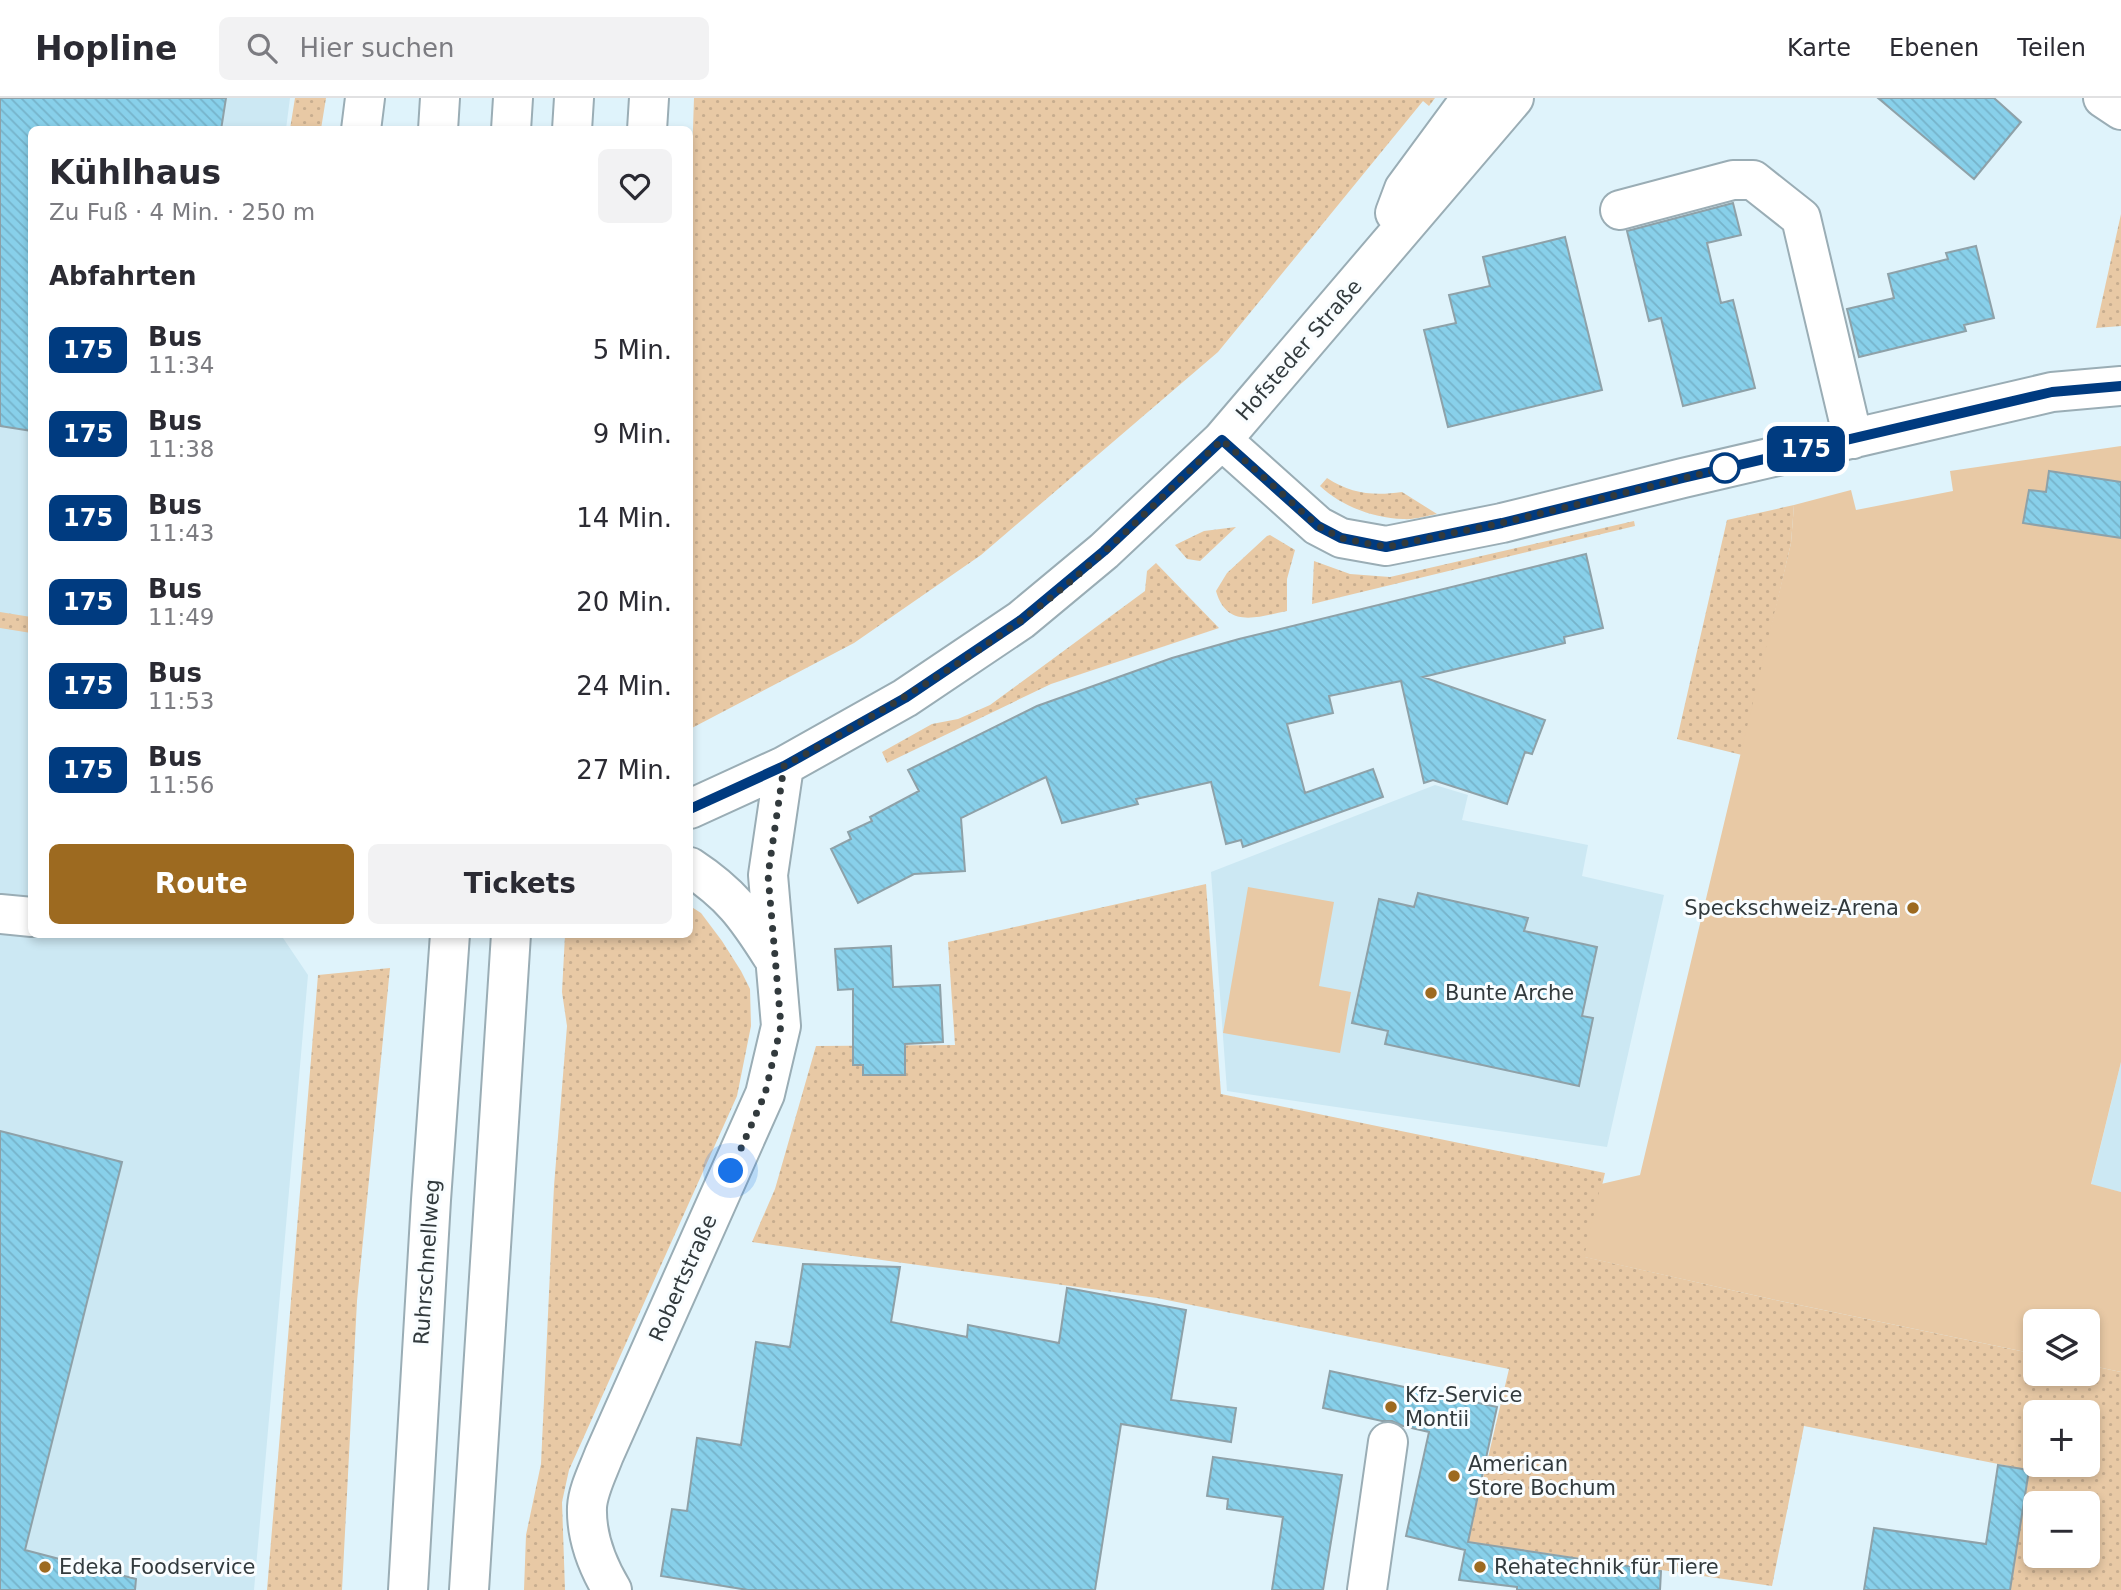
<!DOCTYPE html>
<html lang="de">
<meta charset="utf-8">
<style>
:root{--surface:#fff;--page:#f2f2f3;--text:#2b2b33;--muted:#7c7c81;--line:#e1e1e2;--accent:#9d6a20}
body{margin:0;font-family:"DejaVu Sans",sans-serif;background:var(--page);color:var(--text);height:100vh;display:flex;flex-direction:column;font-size:26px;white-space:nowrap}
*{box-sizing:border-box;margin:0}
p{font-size:23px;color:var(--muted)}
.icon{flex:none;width:38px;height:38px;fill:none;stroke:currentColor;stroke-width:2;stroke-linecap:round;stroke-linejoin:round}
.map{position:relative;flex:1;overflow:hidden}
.panel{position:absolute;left:28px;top:28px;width:665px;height:812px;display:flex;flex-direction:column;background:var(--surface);border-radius:10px;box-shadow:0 4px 10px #0003}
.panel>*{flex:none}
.badge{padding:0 14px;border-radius:10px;font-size:24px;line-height:46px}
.controls{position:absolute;left:2023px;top:1211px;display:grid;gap:14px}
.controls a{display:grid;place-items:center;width:77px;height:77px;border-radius:10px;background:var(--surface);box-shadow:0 4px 10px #0003;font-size:35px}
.you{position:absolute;width:35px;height:35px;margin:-18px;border:5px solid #fff;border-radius:50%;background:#1a73e8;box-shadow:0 0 0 10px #1a73e833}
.map>.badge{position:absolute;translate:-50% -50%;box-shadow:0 0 0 4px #fff}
h2{padding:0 21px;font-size:26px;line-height:63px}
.round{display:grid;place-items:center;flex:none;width:74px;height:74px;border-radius:10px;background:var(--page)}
.headline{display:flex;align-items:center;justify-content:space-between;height:119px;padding:0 21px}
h1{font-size:33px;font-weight:700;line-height:52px}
.primary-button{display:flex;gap:14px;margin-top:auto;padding:14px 21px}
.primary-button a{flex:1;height:80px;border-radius:10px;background:var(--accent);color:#fff;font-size:28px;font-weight:700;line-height:80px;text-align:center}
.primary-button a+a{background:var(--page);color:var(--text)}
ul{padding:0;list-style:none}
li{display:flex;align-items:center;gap:21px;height:84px;padding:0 21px}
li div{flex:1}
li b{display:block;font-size:26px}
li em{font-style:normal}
li .badge{min-width:77px;font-weight:700;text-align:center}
header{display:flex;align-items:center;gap:42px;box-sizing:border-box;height:98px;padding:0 35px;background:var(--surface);border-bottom:2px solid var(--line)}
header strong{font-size:33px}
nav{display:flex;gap:38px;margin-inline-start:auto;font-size:24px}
.search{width:490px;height:63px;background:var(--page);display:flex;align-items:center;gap:18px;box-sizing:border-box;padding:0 24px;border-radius:10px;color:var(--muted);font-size:26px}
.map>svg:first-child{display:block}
</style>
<header>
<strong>Hopline</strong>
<div class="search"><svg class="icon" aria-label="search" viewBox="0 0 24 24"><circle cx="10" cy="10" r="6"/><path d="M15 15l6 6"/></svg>Hier suchen</div>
<nav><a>Karte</a><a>Ebenen</a><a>Teilen</a></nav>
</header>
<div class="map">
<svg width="2121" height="1492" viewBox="0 0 2121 1492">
<defs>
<pattern id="grass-dots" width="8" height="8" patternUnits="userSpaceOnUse" patternTransform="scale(1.75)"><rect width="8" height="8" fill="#e8c9a5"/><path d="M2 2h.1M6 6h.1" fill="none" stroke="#c7ad8f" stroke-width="1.8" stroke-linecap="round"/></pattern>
<pattern id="building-back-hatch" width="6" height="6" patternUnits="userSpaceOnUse" patternTransform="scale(1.75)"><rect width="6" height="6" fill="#88d0ea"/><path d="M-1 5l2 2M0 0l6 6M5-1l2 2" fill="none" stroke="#76b3ca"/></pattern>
</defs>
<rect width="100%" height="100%" fill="#dff3fb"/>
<!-- built -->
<path fill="#cce8f3" d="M0,0H290L286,31L32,32V836L281,837L308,877L254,1492H0Z
M1435,687L1468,697L1462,722L1588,747L1582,778L1664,797L1607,1049L1227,993L1211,774Z
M2121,964V1094L2091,1087Z"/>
<!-- grass -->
<path fill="url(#grass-dots)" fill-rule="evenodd" d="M295,0H326L321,31H290Z
M694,0H1435L1429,8L1423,3L1218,254L981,457L854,545L690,631V120Z
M2121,116V228L2096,230Z
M1327,380C1351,396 1374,398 1402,394L1437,416C1426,418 1414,422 1403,421C1373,420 1341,408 1320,388Z
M1794,407L1791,445L1742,657L1677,641L1727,422Z
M1634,423L1635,428L1312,506L1314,463L1350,476L1390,479Z
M1236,429L1200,463L1187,461L1175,447L1204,433Z
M1270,437L1295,452L1287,481V513C1257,519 1227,531 1216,493L1227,475L1267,438Z
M1156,465L1219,530L1051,586L887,665L882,654L932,626L958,621L990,607L1145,493L1147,473Z
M0,514L31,519V535L0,530Z
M1206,786L1221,996L1605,1075L1585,1159L1780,1203L2035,1256V1276H2088V1267L2121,1274V1492H2010L2029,1372L1804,1328L1772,1488L1468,1444L1509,1271L1157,1200L752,1144L775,1091L816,948L955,947L948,844ZM2035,1314H2088V1367H2035ZM2035,1405H2088V1458H2035Z
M690,808L701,815L722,843L741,873L750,891L751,928L737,998L569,1372L562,1404L565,1492H524L526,1437L541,1366L554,1088L567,928L562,894L565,837L690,836Z
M390,870L357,1203L342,1492H267L318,877Z"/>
<!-- park -->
<path fill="#e8c9a5" d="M2121,348V964L2091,1086L2121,1094V1274L2088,1267V1223H2035V1256L1780,1203L1584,1159L1601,1086L1640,1077L1791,445L1794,407L1851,392L1856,412L1953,393L1950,373Z
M1248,789L1334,804L1319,888L1351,894L1340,955L1223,935Z"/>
<!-- building -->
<path fill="url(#building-back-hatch)" stroke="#8ea1a8" stroke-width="2" d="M0,0H226L221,32H32V333L0,328Z
M1878,0H1994L2021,24L1974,81Z
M1733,105L1741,137L1707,145L1721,205L1733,202L1755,290L1683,308L1661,220L1649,223L1627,133Z
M1565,139L1602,292L1448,329L1424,232L1456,225L1449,197L1490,188L1483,159Z
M1976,148L1994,220L1964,227L1966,233L1859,259L1847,211L1894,200L1888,176L1948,161L1946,155Z
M2049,373L2121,384V440L2023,425L2029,392L2046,394Z
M1586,456L1603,530L1564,539L1565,545L1423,579L1545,622L1532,656L1525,654L1507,706L1433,682L1424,685L1401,583L1329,598L1333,615L1287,626L1305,695L1373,671L1383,699L1243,749L1241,742L1226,746L1211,684L1136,701L1138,706L1062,725L1046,679L961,720L965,773L914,776L858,805L831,751L851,741L848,734L872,723L870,719L919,693L908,672L1037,608L1172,560L1239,541Z
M1418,795L1528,820L1524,833L1597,849L1582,918L1593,920L1579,988L1385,946L1388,933L1352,925L1379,801L1414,809Z
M891,848L893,889L940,887L943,944L905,946V977H863V967H853V891L838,892L835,851Z
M0,1033L122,1064L25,1452L136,1481L135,1492H0Z
M803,1166L900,1169L891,1224L967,1239L968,1227L1059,1245L1067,1190L1186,1212L1171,1302L1236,1310L1231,1344L1121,1326L1095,1492H748L661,1478L672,1411L687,1413L697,1340L741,1347L756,1244L790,1249Z
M1330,1273L1497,1309L1468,1444L1661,1473L1660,1492H1517V1489L1459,1482L1465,1452L1406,1438L1429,1334L1403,1328L1392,1323H1382L1323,1310Z
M1213,1359L1342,1377L1323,1492H1272L1283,1419L1227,1411L1228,1401L1207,1398Z
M1998,1367L2029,1372L2010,1492H1864L1874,1430L1986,1446Z"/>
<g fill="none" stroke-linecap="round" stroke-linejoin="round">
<defs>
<path id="minor" d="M2103,0L2121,12
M1620,112L1733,82H1753L1801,120L1853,341
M1395,115L1404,91L1471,0
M1222,342L1318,428L1341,440L1386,448L1502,425L1683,380L2052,294L2121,288
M690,711L784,668L905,600L1021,522L1104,453L1222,342L1514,0
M690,769C731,796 746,817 772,858
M0,816L32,819
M612,1492C597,1467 586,1439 587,1409C588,1392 598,1373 604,1357L765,996L781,928L768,777L784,668
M1367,1492L1388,1344"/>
<path id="highway" d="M361,32L365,0
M438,32L440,0
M511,32L513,0
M572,32L574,0
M647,32L649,0
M408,1492L431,1102L450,836
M469,1492L511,836"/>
</defs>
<!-- minor casing -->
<use href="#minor" stroke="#9aadb5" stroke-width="42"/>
<!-- highway casing -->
<use href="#highway" stroke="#9aadb5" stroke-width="42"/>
<!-- minor -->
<use href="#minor" stroke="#fff" stroke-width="38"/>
<!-- highway -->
<use href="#highway" stroke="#fff" stroke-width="38"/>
</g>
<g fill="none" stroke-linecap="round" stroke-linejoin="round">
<defs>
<path id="line" d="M690,711L784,668L905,600L1021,522L1104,453L1222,342L1318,428L1341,440L1386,449L1502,425L1683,380L2052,294L2121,288"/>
</defs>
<!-- line casing -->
<use href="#line" stroke="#fff" stroke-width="16"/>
<!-- line -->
<use href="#line" stroke="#003b80" stroke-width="10"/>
<!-- walk -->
<path stroke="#323a3d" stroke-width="7" stroke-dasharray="0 12.6" d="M731,1073L765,996L781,928L768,777L784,668C865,623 945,577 1020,523C1093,470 1156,404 1222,342L1318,428L1341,440L1386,449L1502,425L1725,370"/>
</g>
<!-- markers -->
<circle fill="#fff" stroke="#003b80" stroke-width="3.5" cx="1725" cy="370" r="14"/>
<g fill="#9d6a20" stroke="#f9fdff" stroke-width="2.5">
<circle cx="1913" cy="810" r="7"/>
<circle cx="1431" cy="895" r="7"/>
<circle cx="1391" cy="1309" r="7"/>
<circle cx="1454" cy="1378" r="7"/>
<circle cx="45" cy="1469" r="7"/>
<circle cx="1480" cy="1469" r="7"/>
</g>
<g text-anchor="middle" stroke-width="6" stroke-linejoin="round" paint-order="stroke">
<!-- street labels -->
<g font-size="21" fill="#323a3d" stroke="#f9fdff">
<text transform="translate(1299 252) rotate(-49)" y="7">Hofsteder Straße</text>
<text transform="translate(427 1164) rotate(-86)" y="7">Ruhrschnellweg</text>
<text transform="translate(683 1180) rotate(-66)" y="7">Robertstraße</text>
</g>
<!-- poi labels -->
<g font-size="21" fill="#323a3d" stroke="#f9fdff" text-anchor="start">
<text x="1899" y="817" text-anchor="end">Speckschweiz-Arena</text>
<text x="1445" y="902">Bunte Arche</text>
<text x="1405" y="1304">Kfz-Service<tspan x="1405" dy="24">Montii</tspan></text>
<text x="1468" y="1373">American<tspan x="1468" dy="24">Store Bochum</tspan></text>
<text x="59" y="1476">Edeka Foodservice</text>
<text x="1494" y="1476">Rehatechnik für Tiere</text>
</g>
</g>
</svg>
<div class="controls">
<a><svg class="icon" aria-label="layers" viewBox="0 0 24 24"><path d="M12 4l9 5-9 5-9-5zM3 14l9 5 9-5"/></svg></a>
<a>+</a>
<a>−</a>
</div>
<div class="you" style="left:731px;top:1073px"></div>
<b class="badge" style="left:1806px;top:351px;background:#003b80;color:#fff">175</b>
<section class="panel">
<div class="headline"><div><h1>Kühlhaus</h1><p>Zu Fuß · 4 Min. · 250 m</p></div><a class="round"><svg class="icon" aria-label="heart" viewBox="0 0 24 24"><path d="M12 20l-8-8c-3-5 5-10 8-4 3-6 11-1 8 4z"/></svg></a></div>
<h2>Abfahrten</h2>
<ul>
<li><span class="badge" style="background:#003b80;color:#fff">175</span><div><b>Bus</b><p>11:34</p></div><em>5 Min.</em></li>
<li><span class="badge" style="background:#003b80;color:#fff">175</span><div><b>Bus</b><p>11:38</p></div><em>9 Min.</em></li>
<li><span class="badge" style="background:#003b80;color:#fff">175</span><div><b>Bus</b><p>11:43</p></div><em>14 Min.</em></li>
<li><span class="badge" style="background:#003b80;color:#fff">175</span><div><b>Bus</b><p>11:49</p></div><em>20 Min.</em></li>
<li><span class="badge" style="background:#003b80;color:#fff">175</span><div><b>Bus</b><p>11:53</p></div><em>24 Min.</em></li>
<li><span class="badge" style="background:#003b80;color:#fff">175</span><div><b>Bus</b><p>11:56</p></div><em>27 Min.</em></li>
</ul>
<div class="primary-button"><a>Route</a><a>Tickets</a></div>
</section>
</div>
